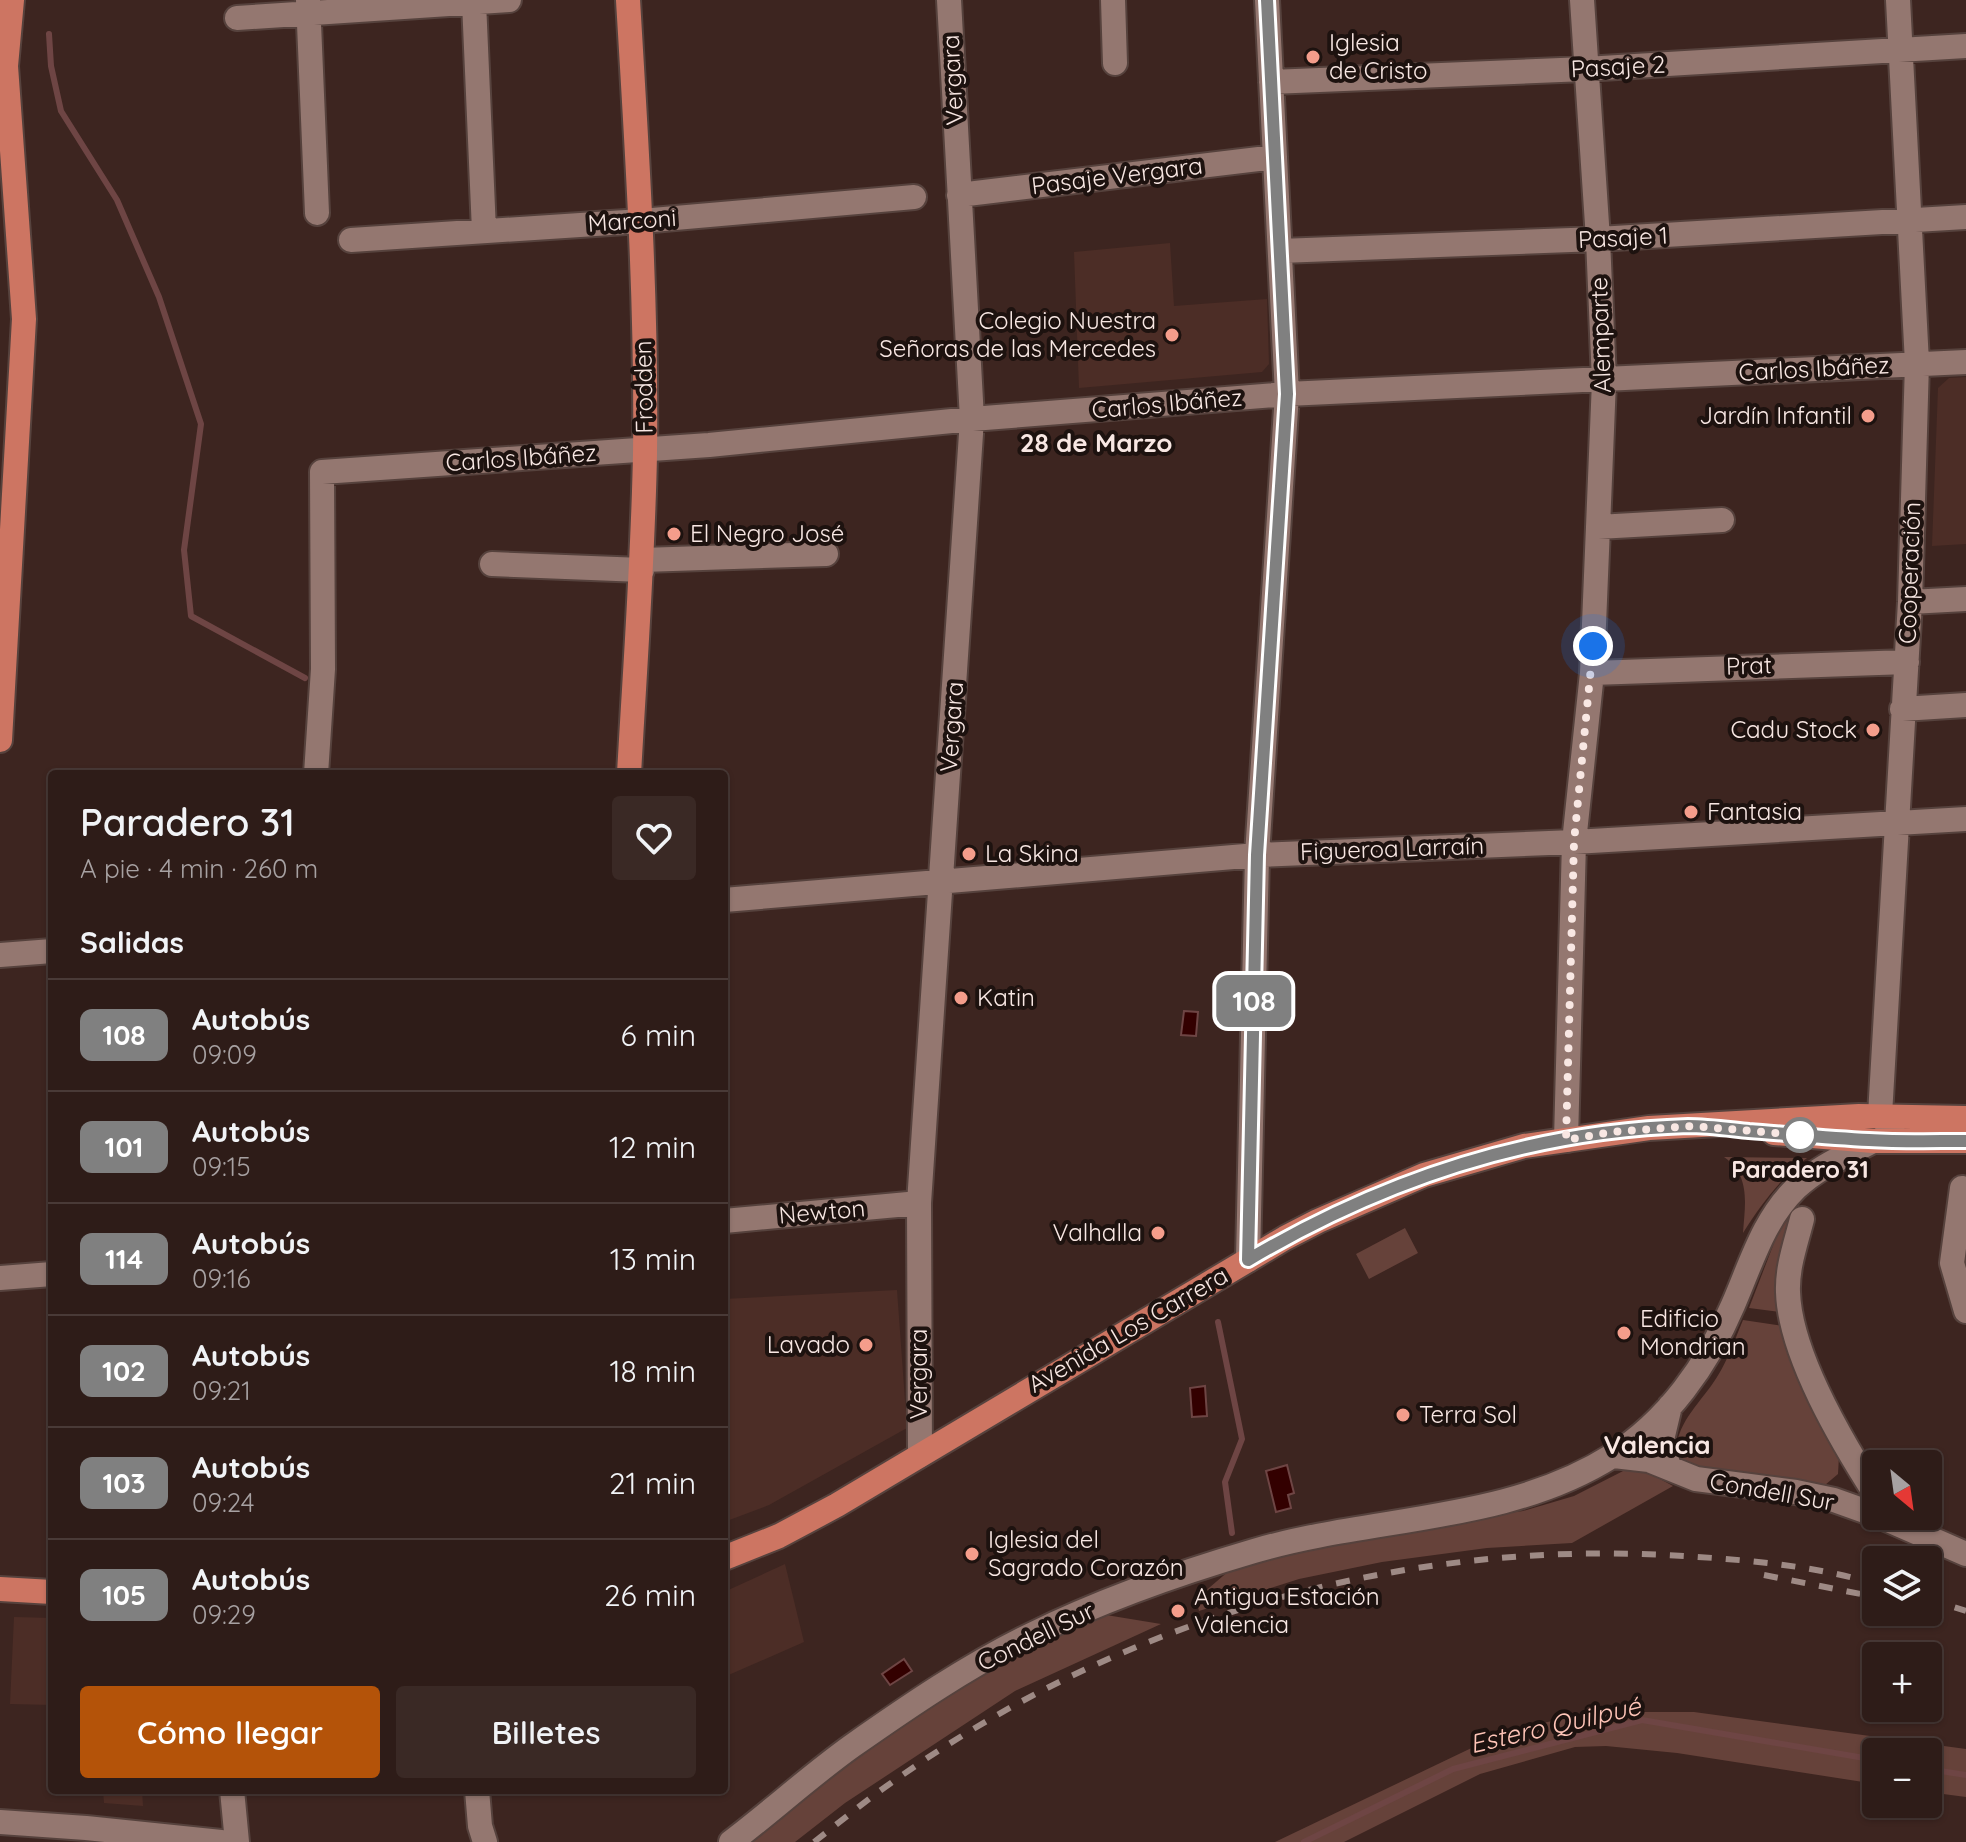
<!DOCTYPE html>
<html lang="es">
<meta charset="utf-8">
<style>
:root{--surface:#2e1c18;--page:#3a2925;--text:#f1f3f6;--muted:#a7a1a2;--line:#493a37;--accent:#b45309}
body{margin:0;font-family:Quicksand,sans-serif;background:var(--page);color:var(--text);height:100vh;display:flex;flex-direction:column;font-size:30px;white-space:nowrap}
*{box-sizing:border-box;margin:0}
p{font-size:26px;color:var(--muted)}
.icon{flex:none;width:44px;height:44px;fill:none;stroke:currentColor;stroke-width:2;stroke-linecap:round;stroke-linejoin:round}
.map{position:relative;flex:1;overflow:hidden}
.panel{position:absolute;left:48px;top:770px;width:680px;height:1024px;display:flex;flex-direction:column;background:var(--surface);border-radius:8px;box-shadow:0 2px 6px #0004,0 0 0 2px var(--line)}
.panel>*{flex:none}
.badge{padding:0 16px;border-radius:12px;font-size:28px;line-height:52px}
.needle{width:52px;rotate:151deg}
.controls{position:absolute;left:1862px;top:1450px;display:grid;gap:16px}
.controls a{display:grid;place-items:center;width:80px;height:80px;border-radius:8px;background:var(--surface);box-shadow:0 2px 6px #0004,0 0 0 2px var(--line);font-size:40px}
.you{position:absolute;width:40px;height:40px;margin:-20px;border:6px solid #fff;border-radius:50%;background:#1a73e8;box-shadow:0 0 0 12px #1a73e833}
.map>.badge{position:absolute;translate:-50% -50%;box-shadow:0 0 0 4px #fff}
h2{padding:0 32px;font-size:30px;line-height:72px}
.round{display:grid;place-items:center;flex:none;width:84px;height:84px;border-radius:8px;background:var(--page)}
.headline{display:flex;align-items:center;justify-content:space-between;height:136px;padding:0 32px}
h1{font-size:38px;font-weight:600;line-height:60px}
.button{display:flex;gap:16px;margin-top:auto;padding:16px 32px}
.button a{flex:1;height:92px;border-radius:8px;background:var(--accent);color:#fff;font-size:32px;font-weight:600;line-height:92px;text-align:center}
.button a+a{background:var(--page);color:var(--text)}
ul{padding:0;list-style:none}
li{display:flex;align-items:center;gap:24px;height:112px;padding:0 32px;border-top:2px solid var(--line)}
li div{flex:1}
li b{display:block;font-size:30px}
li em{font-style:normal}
li .badge{min-width:88px;font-weight:700;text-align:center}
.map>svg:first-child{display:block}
</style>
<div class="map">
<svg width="1966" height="1842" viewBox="0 0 1966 1842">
<rect width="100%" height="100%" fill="#3d2520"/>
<!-- built -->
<path fill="#4c2d26" d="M1170,243L1174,306L1267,299L1269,364L1262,372L1079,388L1074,252Z
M1966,377V544L1932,546L1938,388L1949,378Z
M897,1290L907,1428L769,1505L724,1522V1299Z
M785,1564L804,1642L724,1677V1592Z
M14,1617L52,1618V1705L10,1704Z
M103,1790H142L143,1806L104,1803Z"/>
<!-- green -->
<path fill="#66423a" d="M1724,1157L1807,1158C1779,1180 1762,1203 1743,1233C1745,1204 1751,1176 1724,1157Z
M1789,1217L1780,1312L1749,1308L1779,1230Z
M1405,1228L1418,1253L1369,1279L1356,1254Z
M1743,1320L1784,1326L1839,1456L1838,1474L1825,1485L1702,1468L1678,1459C1670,1428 1701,1403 1717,1377C1728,1360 1735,1339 1743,1320Z
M1629,1468L1649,1473L1673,1486L1572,1543L1487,1548L1382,1562L1299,1579L1199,1611L1196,1599L1230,1570L1274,1556L1466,1519L1523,1511L1574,1496Z
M1100,1614L1161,1624L1015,1691L845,1803L795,1842H745L918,1710L1048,1635Z
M1631,1712H1694L1966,1749V1797L1928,1792V1752H1876V1784L1677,1753L1606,1746L1575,1747L1480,1774L1344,1842H1275L1484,1742L1530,1726L1574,1716Z"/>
<!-- water -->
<path fill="#300" stroke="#6e4544" stroke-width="2" d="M1184,1011L1198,1012L1196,1036L1181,1035Z
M1205,1386L1207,1416L1192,1417L1190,1388Z
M1287,1465L1294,1493L1288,1495L1291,1508L1276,1512L1266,1471Z
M904,1659L912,1671L890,1685L882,1674Z"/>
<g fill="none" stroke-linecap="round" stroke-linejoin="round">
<!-- stream -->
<path stroke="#6e4544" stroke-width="6" d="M49,34L51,66L61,111L117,200L159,297L201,424L184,550L191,616L305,678
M1218,1322L1242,1439L1225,1482L1232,1533
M1928,1769L1966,1775
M1304,1842L1453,1769L1642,1720L1876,1760"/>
<defs>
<path id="minor" d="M308,0L317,213
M1113,0L1115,63
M474,2L484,231
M237,18L509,0
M1271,82L1585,69L1966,46
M959,195L1275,157
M351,240L641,221L914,197
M1280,251L1598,239L1966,217
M1598,527L1722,520
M642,560L826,554
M492,564L642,570
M1910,602L1966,599
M1592,673L1907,662
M1902,709L1966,705
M316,774L323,669L322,472L709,445L972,419L1287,394L1966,362
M724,900L1257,855L1574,842L1966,819
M0,955L52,951
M1893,1132L1880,1115L1910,602L1917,363L1898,0
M1566,1140L1574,842L1592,673L1604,381L1598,239L1582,0
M1962,1188L1952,1263L1966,1311
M1802,1219C1796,1243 1787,1267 1788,1292C1790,1355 1842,1442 1876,1495
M724,1221L919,1203
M1248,1260L1257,855L1287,394L1267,0
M0,1278L52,1274
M920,1455L919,1203L972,419L949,0
M1614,1456L1649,1460L1696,1479L1796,1492L1834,1500L1876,1515
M1669,1466L1661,1444L1670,1406
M1879,1516L1966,1554
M232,1790L237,1842
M477,1790L480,1826L485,1842
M0,1822L86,1828L221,1842
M731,1842C772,1811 810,1776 852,1746C909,1706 969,1665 1031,1635C1102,1600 1179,1573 1254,1551C1372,1516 1506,1523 1612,1456C1667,1422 1708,1364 1733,1305C1751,1264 1763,1220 1796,1188C1818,1167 1847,1155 1873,1141"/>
<path id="major" d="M628,0C637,151 647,302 645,454C643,561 635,667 629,774
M0,740L24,319L6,66L12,0
M1774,1133L1873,1141H1966
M724,1558L779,1536L837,1505L1285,1238L1318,1221L1424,1175L1524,1146L1649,1128L1859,1116L1966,1118
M0,1589L52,1592"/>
</defs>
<!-- minor casing -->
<use href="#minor" stroke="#56423d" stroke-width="28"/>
<!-- major casing -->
<use href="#major" stroke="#56423d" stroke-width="28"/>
<!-- minor -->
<use href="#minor" stroke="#947770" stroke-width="24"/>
<!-- major -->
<use href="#major" stroke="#cd7562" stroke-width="24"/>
<!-- rail -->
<path stroke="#9e8a85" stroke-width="6" stroke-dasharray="14 14" stroke-linecap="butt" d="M1764,1575L1876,1597
M1928,1599L1966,1611
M814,1842C840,1822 865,1801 891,1783C1116,1622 1391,1541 1666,1555C1736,1559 1809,1564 1876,1584"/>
</g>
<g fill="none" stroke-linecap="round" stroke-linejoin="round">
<defs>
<path id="line" d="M1267,0L1287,394L1257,855L1248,1260C1383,1180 1531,1131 1688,1126C1708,1126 1729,1129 1749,1131C1789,1134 1829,1138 1869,1140C1901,1142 1934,1141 1966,1141"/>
</defs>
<!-- line casing -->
<use href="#line" stroke="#fff" stroke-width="18"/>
<!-- line -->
<use href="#line" stroke="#808080" stroke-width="12"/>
<!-- walk -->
<path stroke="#f8e7e3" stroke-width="8" stroke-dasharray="0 14.4" d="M1593,646L1574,842L1566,1140L1611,1132L1692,1126L1800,1135"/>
</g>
<!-- markers -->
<g fill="#f49d8b" stroke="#1d120f" stroke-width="3">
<circle cx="1313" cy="57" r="8"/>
<circle cx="1172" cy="335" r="8"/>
<circle cx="1868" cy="416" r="8"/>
<circle cx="674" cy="534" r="8"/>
<circle cx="1873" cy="730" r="8"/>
<circle cx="1691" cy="812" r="8"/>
<circle cx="969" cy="854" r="8"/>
<circle cx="961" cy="998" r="8"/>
<circle cx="1158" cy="1233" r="8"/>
<circle cx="1624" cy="1333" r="8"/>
<circle cx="866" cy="1345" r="8"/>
<circle cx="1403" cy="1415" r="8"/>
<circle cx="972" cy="1554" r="8"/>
<circle cx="1178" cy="1611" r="8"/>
</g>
<circle fill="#fff" stroke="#808080" stroke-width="4" cx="1800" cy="1135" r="16"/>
<g text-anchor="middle" stroke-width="8" stroke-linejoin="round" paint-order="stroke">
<!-- poi labels -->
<g font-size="24" fill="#f8e7e3" stroke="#1d120f" text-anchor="start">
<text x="1329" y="51">Iglesia<tspan x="1329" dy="28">de Cristo</tspan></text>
<text x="1156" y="329" text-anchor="end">Colegio Nuestra<tspan x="1156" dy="28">Señoras de las Mercedes</tspan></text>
<text x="1852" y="424" text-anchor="end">Jardín Infantil</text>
<text x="690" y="542">El Negro José</text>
<text x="1857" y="738" text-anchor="end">Cadu Stock</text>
<text x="1707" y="820">Fantasia</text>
<text x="985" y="862">La Skina</text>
<text x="977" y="1006">Katin</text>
<text x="1142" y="1241" text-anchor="end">Valhalla</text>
<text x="1640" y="1327">Edificio<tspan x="1640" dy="28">Mondrian</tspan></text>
<text x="850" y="1353" text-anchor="end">Lavado</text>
<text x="1419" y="1423">Terra Sol</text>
<text x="988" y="1548">Iglesia del<tspan x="988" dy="28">Sagrado Corazón</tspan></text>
<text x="1194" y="1605">Antigua Estación<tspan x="1194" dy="28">Valencia</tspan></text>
</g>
<!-- street labels -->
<g font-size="24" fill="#f8e7e3" stroke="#1d120f">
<text transform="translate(1618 67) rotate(-3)" y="8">Pasaje 2</text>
<text transform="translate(953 80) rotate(-93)" y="8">Vergara</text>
<text transform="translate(1117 176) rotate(-7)" y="8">Pasaje Vergara</text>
<text transform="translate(632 221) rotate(-4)" y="8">Marconi</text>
<text transform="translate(1623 238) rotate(-3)" y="8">Pasaje 1</text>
<text transform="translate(1601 335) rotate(-92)" y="8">Alemparte</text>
<text transform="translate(1814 369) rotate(-3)" y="8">Carlos Ibáñez</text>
<text transform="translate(644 387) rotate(-91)" y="8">Frodden</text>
<text transform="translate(1167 404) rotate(-5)" y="8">Carlos Ibáñez</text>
<text transform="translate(521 458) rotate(-4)" y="8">Carlos Ibáñez</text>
<text transform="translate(1910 573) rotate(-88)" y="8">Cooperación</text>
<text transform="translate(1749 666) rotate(-2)" y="8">Prat</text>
<text transform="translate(952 727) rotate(-86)" y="8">Vergara</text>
<text transform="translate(1392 849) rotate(-2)" y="8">Figueroa Larraín</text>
<text transform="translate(822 1212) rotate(-5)" y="8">Newton</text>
<text transform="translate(1128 1330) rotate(-30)" y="8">Avenida Los Carrera</text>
<text transform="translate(919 1374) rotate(-90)" y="8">Vergara</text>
<text transform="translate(1772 1492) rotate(10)" y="8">Condell Sur</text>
<text transform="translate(1036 1637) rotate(-26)" y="8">Condell Sur</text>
</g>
<!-- stop labels -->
<g font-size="24" font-weight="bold" fill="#f8e7e3" stroke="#1d120f">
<text x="1800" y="1178">Paradero 31</text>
</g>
<!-- neighbourhood labels -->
<g font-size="26" font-weight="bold" fill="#f8e7e3" stroke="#1d120f">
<text x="1096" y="452">28 de Marzo</text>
<text x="1657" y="1454">Valencia</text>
</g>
<!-- water labels -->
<g font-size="26" font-style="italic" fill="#fec4b7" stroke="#1d120f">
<text transform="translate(1555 1725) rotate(-13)" y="9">Estero Quilpué</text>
</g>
</g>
</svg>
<div class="controls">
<a><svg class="needle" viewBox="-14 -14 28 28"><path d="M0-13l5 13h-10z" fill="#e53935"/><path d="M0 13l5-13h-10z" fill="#a7a1a2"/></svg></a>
<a><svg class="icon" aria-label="layers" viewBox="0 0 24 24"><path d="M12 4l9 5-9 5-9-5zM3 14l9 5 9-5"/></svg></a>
<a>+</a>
<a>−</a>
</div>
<div class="you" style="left:1593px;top:646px"></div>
<b class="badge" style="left:1254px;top:1001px;background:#808080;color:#fff">108</b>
<section class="panel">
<div class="headline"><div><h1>Paradero 31</h1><p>A pie · 4 min · 260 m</p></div><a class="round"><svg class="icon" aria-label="heart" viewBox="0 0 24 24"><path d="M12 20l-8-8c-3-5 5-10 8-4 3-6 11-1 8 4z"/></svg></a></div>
<h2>Salidas</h2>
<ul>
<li><span class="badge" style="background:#808080;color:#fff">108</span><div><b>Autobús</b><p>09:09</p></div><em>6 min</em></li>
<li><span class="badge" style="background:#808080;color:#fff">101</span><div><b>Autobús</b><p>09:15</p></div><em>12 min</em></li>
<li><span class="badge" style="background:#808080;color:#fff">114</span><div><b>Autobús</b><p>09:16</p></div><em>13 min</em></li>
<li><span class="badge" style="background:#808080;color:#fff">102</span><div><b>Autobús</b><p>09:21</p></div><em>18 min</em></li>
<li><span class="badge" style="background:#808080;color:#fff">103</span><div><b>Autobús</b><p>09:24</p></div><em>21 min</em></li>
<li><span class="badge" style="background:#808080;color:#fff">105</span><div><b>Autobús</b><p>09:29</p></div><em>26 min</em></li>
</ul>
<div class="button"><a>Cómo llegar</a><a>Billetes</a></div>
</section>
</div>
